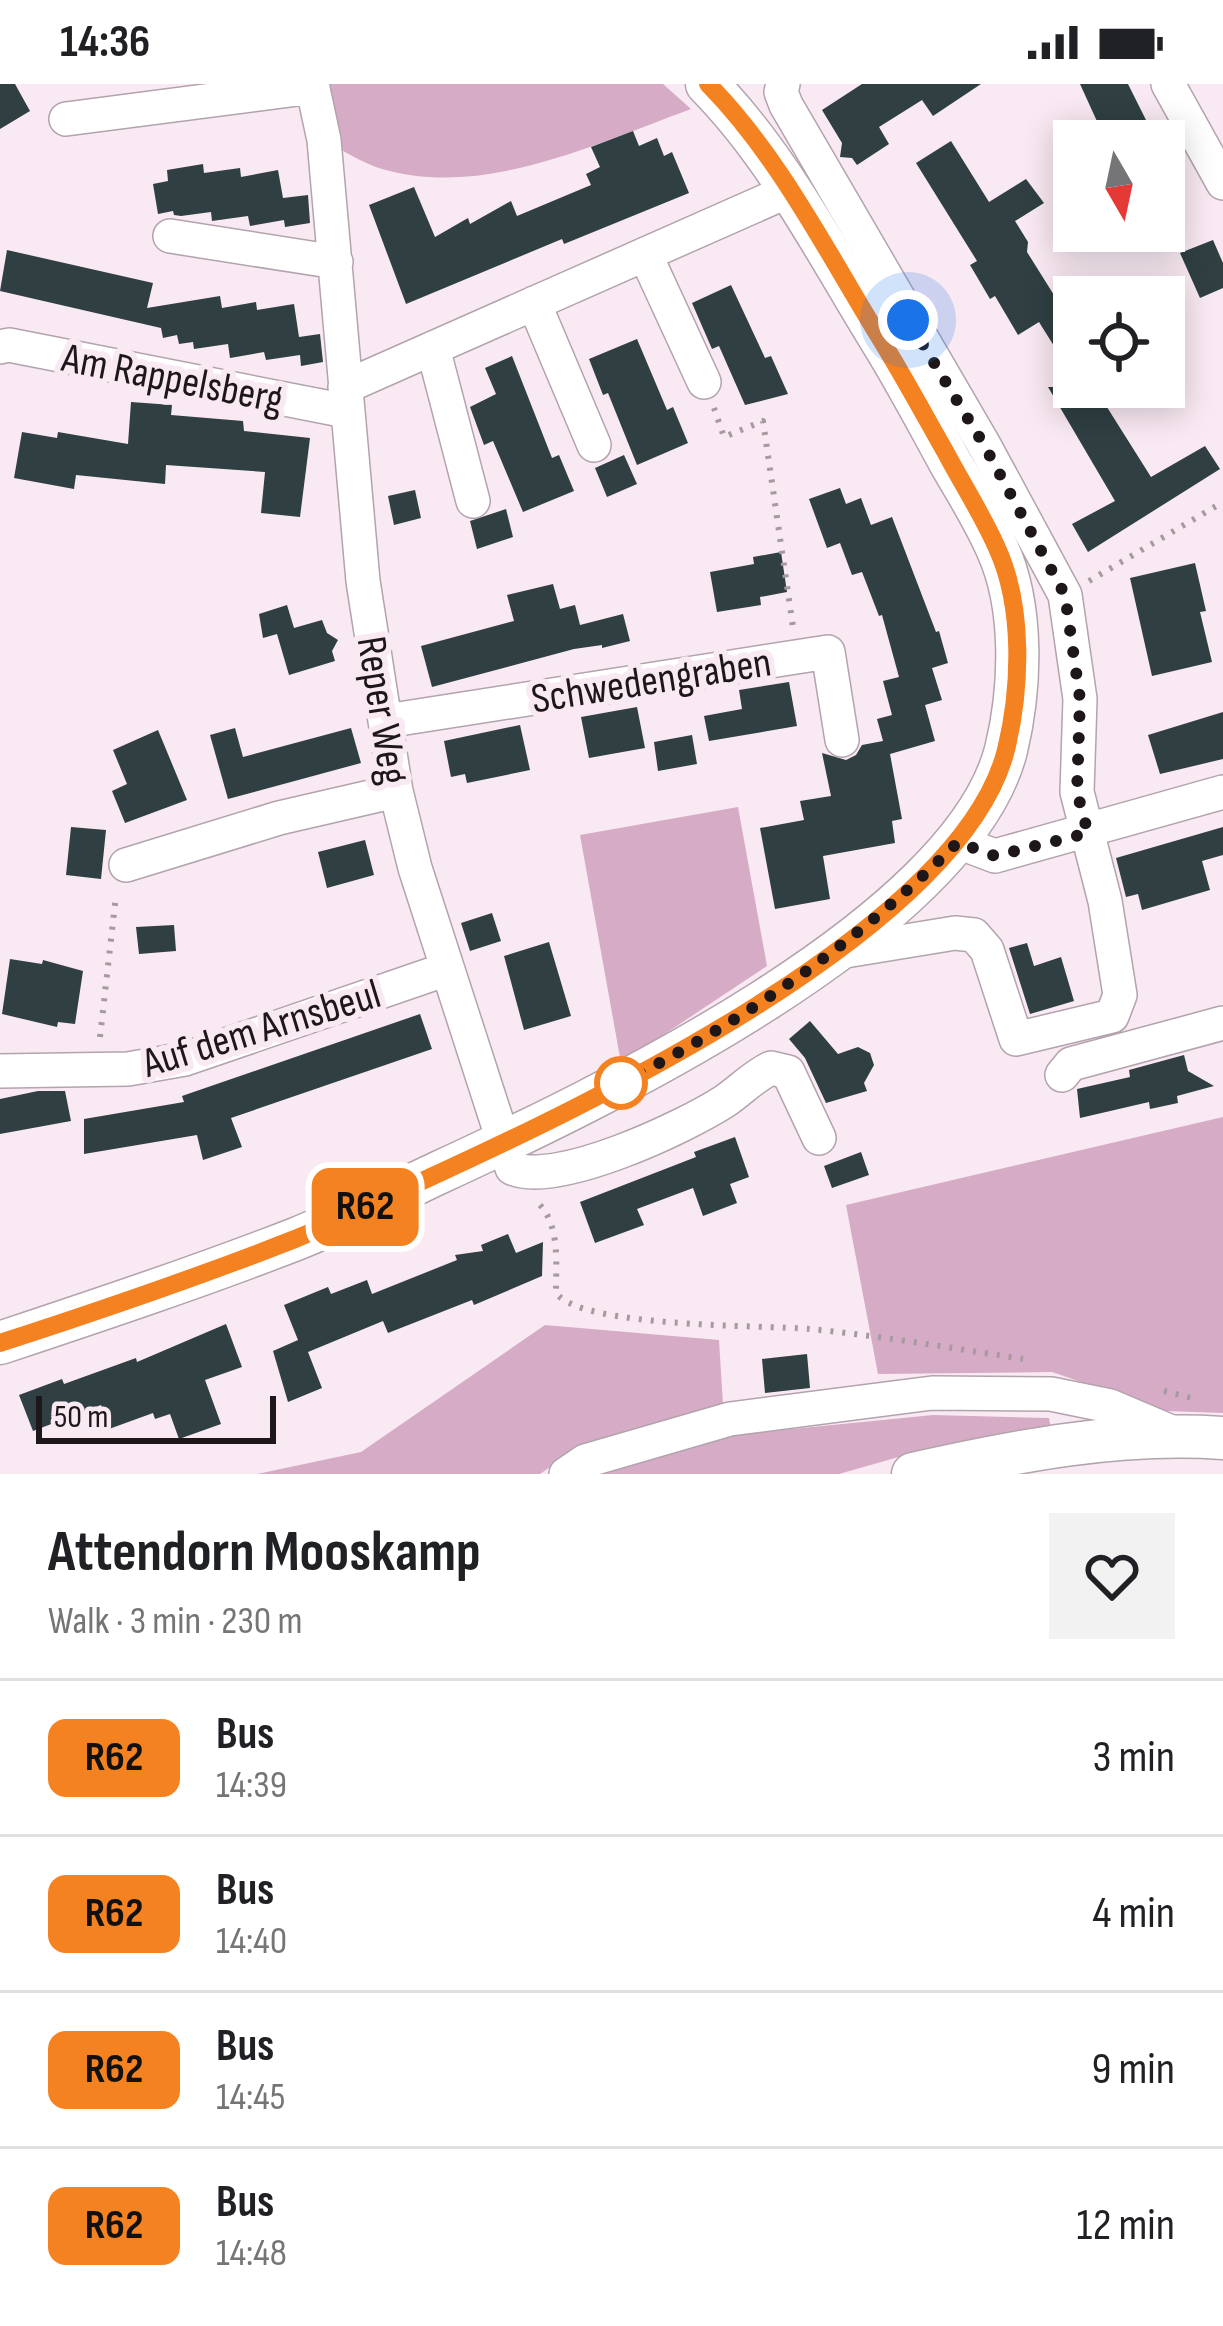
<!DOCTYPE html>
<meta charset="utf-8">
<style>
:root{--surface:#fff;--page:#f2f2f2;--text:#202124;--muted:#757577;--line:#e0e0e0}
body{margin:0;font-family:"Sofia Sans Condensed",sans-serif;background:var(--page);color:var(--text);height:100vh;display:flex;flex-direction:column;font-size:45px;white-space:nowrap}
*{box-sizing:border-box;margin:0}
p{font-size:39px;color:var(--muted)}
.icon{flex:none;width:66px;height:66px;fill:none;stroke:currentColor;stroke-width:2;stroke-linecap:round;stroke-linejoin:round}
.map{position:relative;height:1390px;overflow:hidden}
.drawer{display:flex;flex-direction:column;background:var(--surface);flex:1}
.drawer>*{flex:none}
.badge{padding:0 24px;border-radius:18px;font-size:42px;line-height:78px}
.needle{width:78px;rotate:171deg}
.controls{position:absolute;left:1053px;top:36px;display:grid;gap:24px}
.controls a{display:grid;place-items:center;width:132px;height:132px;border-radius:0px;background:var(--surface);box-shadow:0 6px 30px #0003;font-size:60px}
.scale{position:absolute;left:36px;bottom:30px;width:240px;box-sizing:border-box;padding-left:12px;border:6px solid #1d171a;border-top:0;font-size:33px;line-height:42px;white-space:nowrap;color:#1d171a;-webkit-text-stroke:9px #f9e9f2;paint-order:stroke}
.you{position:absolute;width:60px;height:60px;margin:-30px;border:9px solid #fff;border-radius:50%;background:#1a73e8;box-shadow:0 0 0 18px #1a73e833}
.map>.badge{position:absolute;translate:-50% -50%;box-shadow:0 0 0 6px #fff}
.round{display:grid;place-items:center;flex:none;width:126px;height:126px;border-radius:0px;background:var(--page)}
.overview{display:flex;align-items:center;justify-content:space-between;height:204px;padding:0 48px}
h1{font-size:57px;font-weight:700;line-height:90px}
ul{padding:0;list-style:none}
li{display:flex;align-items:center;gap:36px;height:156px;padding:0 48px;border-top:3px solid var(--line)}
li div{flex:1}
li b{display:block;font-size:45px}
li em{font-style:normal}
li .badge{min-width:132px;font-weight:700;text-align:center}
.status{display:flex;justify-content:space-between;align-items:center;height:84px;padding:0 60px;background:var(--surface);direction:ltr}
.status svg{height:33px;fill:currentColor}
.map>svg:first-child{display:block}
</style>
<div class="status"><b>14:36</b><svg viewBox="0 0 49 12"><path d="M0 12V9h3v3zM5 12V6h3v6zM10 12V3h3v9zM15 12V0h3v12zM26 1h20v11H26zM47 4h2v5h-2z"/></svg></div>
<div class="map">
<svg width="1223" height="1390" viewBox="0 0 1223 1390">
<rect width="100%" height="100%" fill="#f9e9f2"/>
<!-- green -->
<path fill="#d6abc6" d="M318,0H663L691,25C597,59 484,115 382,85C362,79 342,66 324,56Z
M738,723L767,882L621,979L580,751Z
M1223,1033V1329L1166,1327L1052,1288L878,1290L846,1121Z
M545,1241L719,1256L723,1321L579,1363L540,1390H257L361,1368Z
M933,1331L1049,1334L1051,1346L916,1368L839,1390H601L731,1351Z"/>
<!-- building -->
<path fill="#2f3f42" d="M0,0H15L30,27L0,45Z
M862,0H981L933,32L922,16L879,43L889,60L857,81L852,74L840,73L842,59L822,26Z
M1080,0H1128L1149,42L1106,57Z
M633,47L639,62L657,54L664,72L672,68L689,109L564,160L562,155L406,220L369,121L414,103L435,153L468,134L470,140L511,117L517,132L591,101L586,90L600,83L591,63Z
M951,57L989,118L1026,95L1044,119L1015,137L1028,158L1027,168L1059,219L1074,209V294L1039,238L1018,251L995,212L990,215L970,181L977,177L916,79Z
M203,80L204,89L240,84L241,93L278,86L283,114L308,111L310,139L285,143L284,136L250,142L248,132L212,137L211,128L181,132L174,131L173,127L158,130L153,100L168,97L167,86Z
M1213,156L1223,179V204L1200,214L1180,169Z
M7,166L153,199L147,224L220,212L222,224L256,218L257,226L294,220L299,253L320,250L323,278L301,282L300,271L266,276L264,268L230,274L228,260L194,265L193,258L179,260L177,251L163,254L161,244L0,207Z
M731,201L765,274L771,272L788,310L745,321L719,262L712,265L692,219Z
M637,255L667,326L673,323L688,359L637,381L608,309L603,311L589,275Z
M512,272L552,374L559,371L574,407L523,428L493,357L484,361L470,323L496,310L485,284Z
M1048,303H1134L1105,320L1151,393L1205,362L1220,385L1088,468L1072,440L1115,417Z
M131,318L172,321L171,331L243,337L244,347L310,354L300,433L261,429L265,388L166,381L165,400L76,391L74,405L14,394L22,348L57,354L58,348L128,360Z
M624,371L637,400L607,413L595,384Z
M840,404L846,420L861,414L871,441L892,433L936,548L939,547L948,579L932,584L942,616L925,621L935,657L890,670L902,735L892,737L895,759L823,772L830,815L775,825L760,744L804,736L800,717L831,712L822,669L846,676L856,671L862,661L883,657L877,635L892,631L883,597L899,593L882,531L879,532L862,488L852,491L840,459L827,464L809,415Z
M415,406L421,434L394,441L388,412Z
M506,425L513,453L477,465L470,437Z
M781,468L787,508L760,513L761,521L717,528L710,488L754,480L753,473Z
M1195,479L1206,527L1200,528L1212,578L1152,592L1130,494Z
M553,500L560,525L575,521L580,541L623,530L630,557L602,564V561L574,565L432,603L421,562L514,537L507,511Z
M287,521L294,544L322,536L327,549L338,556L332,567L335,577L289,591L277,550L263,554L259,530Z
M789,598L797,642L709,657L704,632L742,625L739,606Z
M637,623L645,664L589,674L581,633Z
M1223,628V675L1160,690L1148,651Z
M520,641L530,686L467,699L465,690L451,693L444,657Z
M235,644L243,673L351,644L361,679L228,715L210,651Z
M158,646L187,716L125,739L112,707L127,700L113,666Z
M692,651L697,680L658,687L654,658Z
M71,743L106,746L101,795L66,791Z
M1223,743V771L1202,777L1210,806L1142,826L1138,810L1126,813L1116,774Z
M365,756L374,791L327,804L318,768Z
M492,829L501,857L470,867L461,839Z
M174,841L176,867L139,870L136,843Z
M549,858L571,932L524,946L504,872Z
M1027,859L1034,882L1061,873L1074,917L1030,930L1009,864Z
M10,875L42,880L43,876L83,887L75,940L58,938L57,943L2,930Z
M420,930L432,965L231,1034L242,1063L203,1076L197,1051L84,1070V1035L184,1018L182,1012Z
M810,937L838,970L858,963L870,969L874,981L864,999L867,1007L826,1019L805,974L789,955Z
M1184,971L1188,987L1214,1002L1177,1012L1178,1019L1150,1025L1149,1018L1080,1034L1077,1005L1130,993L1129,986Z
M38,1007H65L71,1037L0,1050V1015Z
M735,1053L749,1093L730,1100L737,1119L703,1132L693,1104L637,1125L644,1141L595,1159L580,1118L696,1073L694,1068Z
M861,1068L869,1091L832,1104L824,1082Z
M508,1150L516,1169L543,1158L542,1192L474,1221L472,1216L388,1249L383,1237L308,1268L322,1304L288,1318L273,1267L298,1256L284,1221L328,1203L331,1210L367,1196L372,1210L457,1176L455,1171L483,1167L481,1161Z
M226,1240L242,1283L205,1296L221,1340L179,1355L170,1330L155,1335L153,1329L109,1345L101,1321L33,1347L19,1311L62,1295L64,1300L136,1274L137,1278Z
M807,1270L810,1304L765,1309L762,1275Z"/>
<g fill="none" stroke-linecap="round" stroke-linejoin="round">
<defs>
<path id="minor" d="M312,0L324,56L363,497L396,707L415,784L512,1084C556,1104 685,1043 725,1017C741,1006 754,992 771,984L788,988L819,1054
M783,0L781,8L786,21L984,361L1065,511L1080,615L1077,708L1105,817L1120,911L1112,932L1016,955L987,866L974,851L955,849L833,869
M1168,0L1223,99
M66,35L313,3
M170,152L336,178
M645,170L704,298
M534,219L594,361
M0,263L9,261L346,327
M433,264L473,417
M345,303L788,107
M386,637L828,568L842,656
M958,758L995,772L1223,708
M126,781L279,734L396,707
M0,987L128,985L185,975L447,885
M1062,991L1071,980L1223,939
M566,1390L585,1377L730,1335L932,1309L1051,1310L1110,1322L1176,1350"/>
<path id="major" d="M0,1259C99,1226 198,1193 296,1155C344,1136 391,1111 438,1089C594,1017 961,843 1006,666C1021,604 1024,523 997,464C984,434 966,406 950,378C928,338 907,298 883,259C829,172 779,73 707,0
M913,1390C1016,1367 1118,1347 1223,1354"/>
</defs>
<!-- minor casing -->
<use href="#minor" stroke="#b2a3ad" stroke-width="36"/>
<!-- major casing -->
<use href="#major" stroke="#b2a3ad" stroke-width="45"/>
<!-- path -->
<path stroke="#a699a0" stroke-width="6" stroke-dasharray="3 9" stroke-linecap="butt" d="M714,324L724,353L763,337L793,543
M1089,497L1223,418
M100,953L116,811
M540,1121C560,1143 556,1180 556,1209C582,1244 763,1241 810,1245C881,1252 952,1264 1023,1275
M1164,1307L1192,1314"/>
<!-- minor -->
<use href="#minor" stroke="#fff" stroke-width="33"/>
<!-- major -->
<use href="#major" stroke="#fff" stroke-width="42"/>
</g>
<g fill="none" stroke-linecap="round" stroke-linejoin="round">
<defs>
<path id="line" d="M0,1259C99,1227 198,1193 295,1155C338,1138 379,1117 420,1098C579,1025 960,847 1006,666C1021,604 1024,523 997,464C983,432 963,401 946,369C925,332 905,295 883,259C829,172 780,73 708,0"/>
</defs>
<!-- line casing -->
<use href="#line" stroke="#fff" stroke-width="27"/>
<!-- line -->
<use href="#line" stroke="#f58220" stroke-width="18"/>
<!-- walk -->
<path stroke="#1d171a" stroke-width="12" stroke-dasharray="0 21.6" d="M621,999C746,936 859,857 958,758L995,772L1088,749L1077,708L1080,615L1065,511L984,361L908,236"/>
</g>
<!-- markers -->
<circle fill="#fff" stroke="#f58220" stroke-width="6" cx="621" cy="999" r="24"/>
<g text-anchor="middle" stroke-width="12" stroke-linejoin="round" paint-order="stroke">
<!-- street labels -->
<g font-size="42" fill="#1d171a" stroke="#f9e9f2">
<text transform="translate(173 293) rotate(11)" y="15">Am Rappelsberg</text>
<text transform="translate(651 595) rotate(-9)" y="15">Schwedengraben</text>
<text transform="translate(384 626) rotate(81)" y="15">Reper Weg</text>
<text transform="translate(261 943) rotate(-17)" y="15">Auf dem Arnsbeul</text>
</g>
</g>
</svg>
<div class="controls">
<a><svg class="needle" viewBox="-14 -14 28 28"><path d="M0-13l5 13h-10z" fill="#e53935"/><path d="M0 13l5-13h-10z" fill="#757577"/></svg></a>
<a><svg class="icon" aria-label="locate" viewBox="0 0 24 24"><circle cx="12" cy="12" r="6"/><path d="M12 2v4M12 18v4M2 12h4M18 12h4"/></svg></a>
</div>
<div class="scale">50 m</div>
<div class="you" style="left:908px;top:236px"></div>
<b class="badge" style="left:365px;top:1123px;background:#f58220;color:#111">R62</b>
</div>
<section class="drawer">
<div class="overview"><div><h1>Attendorn Mooskamp</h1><p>Walk · 3 min · 230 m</p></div><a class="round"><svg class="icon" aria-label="heart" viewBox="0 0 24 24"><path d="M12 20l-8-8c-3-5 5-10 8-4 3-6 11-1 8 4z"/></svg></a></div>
<ul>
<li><span class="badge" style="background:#f58220;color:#111">R62</span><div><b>Bus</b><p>14:39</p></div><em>3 min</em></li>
<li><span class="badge" style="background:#f58220;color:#111">R62</span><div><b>Bus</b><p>14:40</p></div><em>4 min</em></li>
<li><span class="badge" style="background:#f58220;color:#111">R62</span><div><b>Bus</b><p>14:45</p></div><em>9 min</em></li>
<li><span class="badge" style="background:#f58220;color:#111">R62</span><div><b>Bus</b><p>14:48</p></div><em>12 min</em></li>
</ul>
</section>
